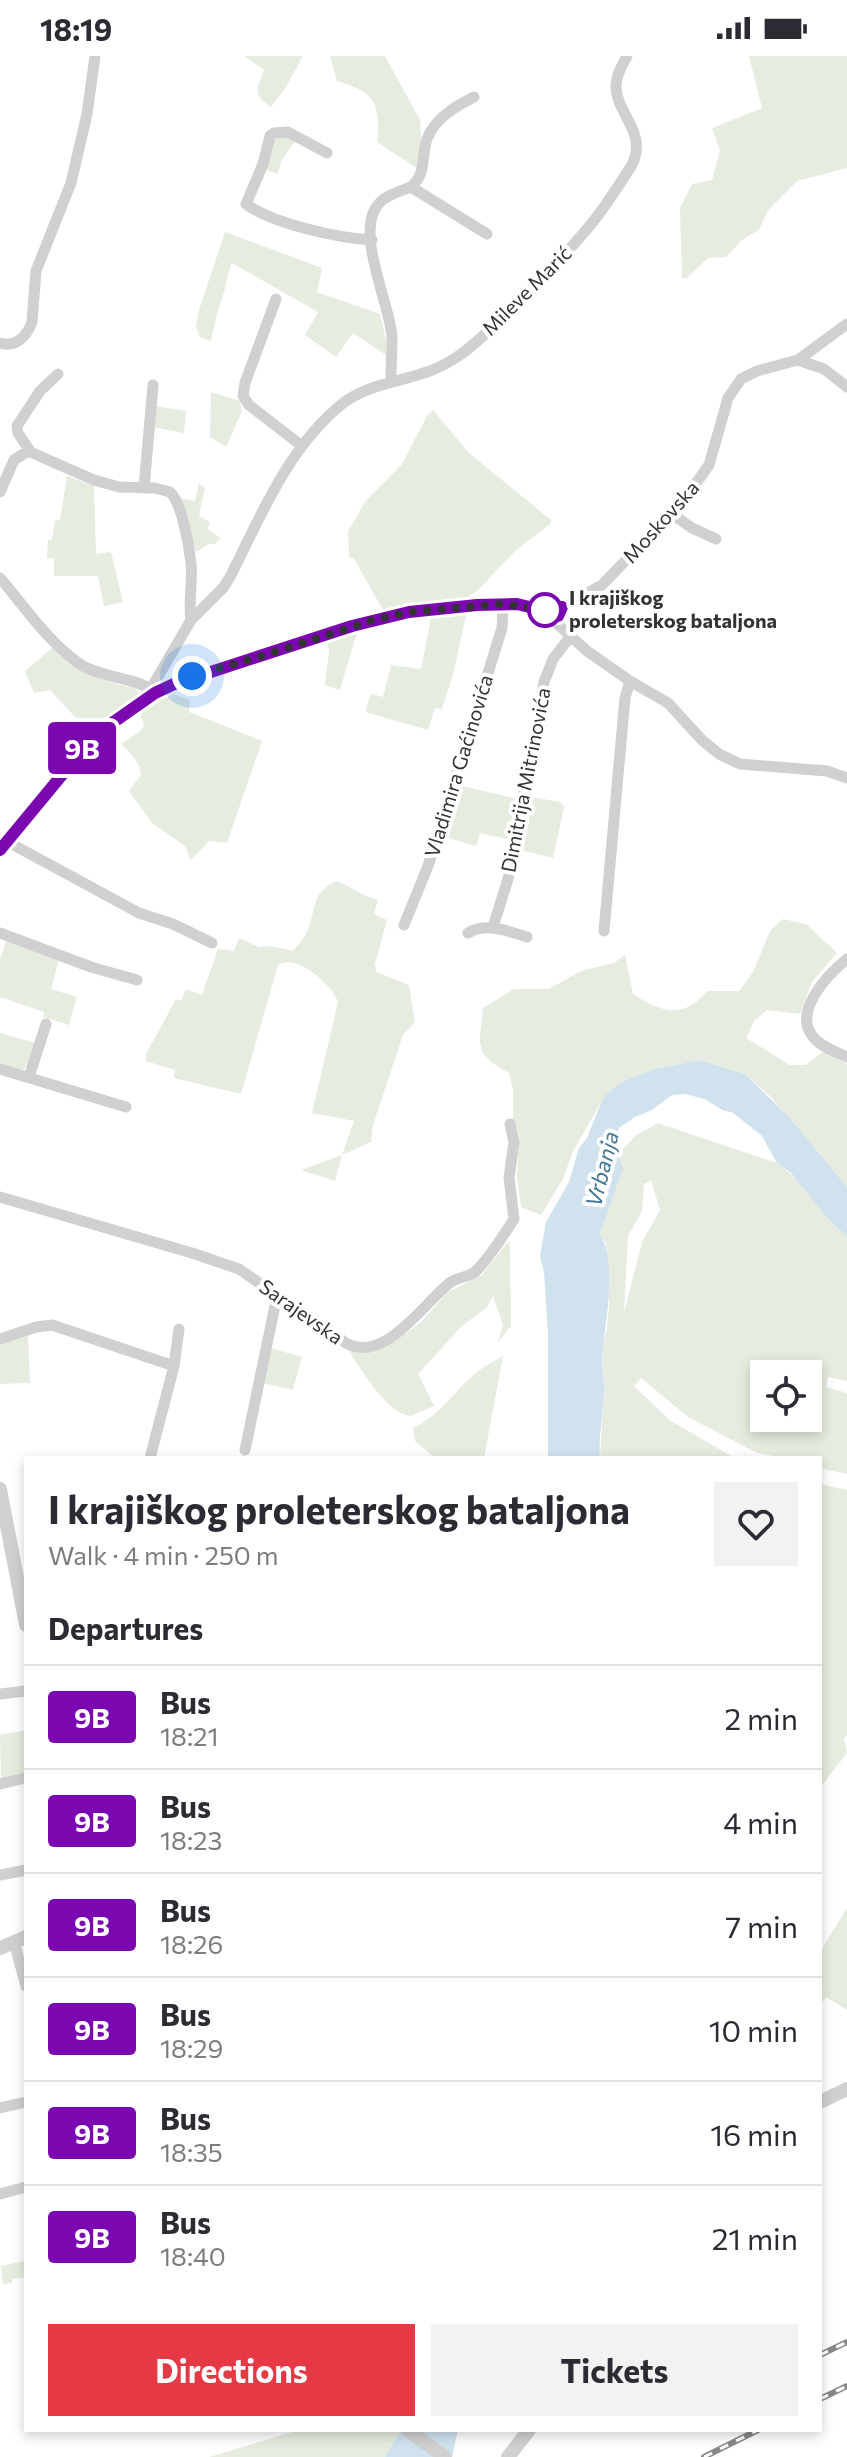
<!DOCTYPE html>
<meta charset="utf-8">
<style>
:root{--surface:#fff;--page:#f2f2f3;--text:#2b2b33;--muted:#7c7c81;--line:#e1e1e2;--accent:#e63946}
body{margin:0;font-family:Commissioner,sans-serif;background:var(--page);color:var(--text);height:100vh;display:flex;flex-direction:column;font-size:30px;white-space:nowrap}
*{box-sizing:border-box;margin:0}
p{font-size:26px;color:var(--muted)}
.icon{flex:none;width:44px;height:44px;fill:none;stroke:currentColor;stroke-width:2;stroke-linecap:round;stroke-linejoin:round}
.map{position:relative;flex:1;overflow:hidden}
.panel{position:absolute;left:24px;top:1400px;width:798px;height:976px;display:flex;flex-direction:column;background:var(--surface);border-radius:0px;box-shadow:0 4px 12px #0003}
.panel>*{flex:none}
.badge{padding:0 16px;border-radius:6px;font-size:28px;line-height:52px}
.fabs{position:absolute;left:750px;top:1304px;display:grid;gap:16px}
.fabs a{display:grid;place-items:center;width:72px;height:72px;border-radius:0px;background:var(--surface);box-shadow:0 4px 12px #0003;font-size:40px}
.you{position:absolute;width:40px;height:40px;margin:-20px;border:6px solid #fff;border-radius:50%;background:#1a73e8;box-shadow:0 0 0 12px #1a73e833}
.map>.badge{position:absolute;translate:-50% -50%;box-shadow:0 0 0 4px #fff}
h2{padding:0 24px;font-size:30px;line-height:72px}
.round{display:grid;place-items:center;flex:none;width:84px;height:84px;border-radius:0px;background:var(--page)}
.summary{display:flex;align-items:center;justify-content:space-between;height:136px;padding:0 24px}
h1{font-size:38px;font-weight:700;line-height:60px}
.button{display:flex;gap:16px;margin-top:auto;padding:16px 24px}
.button a{flex:1;height:92px;border-radius:0px;background:var(--accent);color:#fff;font-size:32px;font-weight:700;line-height:92px;text-align:center}
.button a+a{background:var(--page);color:var(--text)}
ul{padding:0;list-style:none}
li{display:flex;align-items:center;gap:24px;height:104px;padding:0 24px;border-top:2px solid var(--line)}
li div{flex:1}
li b{display:block;font-size:30px}
li em{font-style:normal}
li .badge{min-width:88px;font-weight:700;text-align:center}
.status{display:flex;justify-content:space-between;align-items:center;height:56px;padding:0 40px;background:var(--surface);direction:ltr}
.status svg{height:22px;fill:currentColor}
.map>svg:first-child{display:block}
</style>
<div class="status"><b>18:19</b><svg viewBox="0 0 49 12"><path d="M0 12V9h3v3zM5 12V6h3v6zM10 12V3h3v9zM15 12V0h3v12zM26 1h20v11H26zM47 4h2v5h-2z"/></svg></div>
<div class="map">
<svg width="847" height="2401" viewBox="0 0 847 2401">
<rect width="100%" height="100%" fill="#fff"/>
<!-- green -->
<path fill="#e6ecdf" fill-rule="evenodd" d="M244,0H303L286,31L271,51C252,38 257,34 264,14Z
M330,0H385L420,64L421,81L418,113L377,86C381,48 375,36 337,25Z
M749,0H847V112L797,125L768,154L759,174L742,184L726,201L708,202L687,222H682L680,152L692,128L712,124L720,94L712,72L762,52Z
M286,80L295,85L282,104L277,118L265,113L274,83Z
M225,176L322,212L317,236L380,258L386,284V299L353,277L336,301L305,279L318,256L232,207C227,217 227,228 223,239C218,255 214,268 211,285L200,281L196,271L198,257Z
M211,336L240,345L242,355L226,391L210,381Z
M155,350L186,355L184,377L153,371Z
M433,354L469,397L551,464L550,468L516,494L479,533L467,542L383,554L354,503L349,501L348,475L365,446L402,408L427,360Z
M67,420L94,430L96,498L111,496L123,546L104,550L98,520H54V502H47L48,484H52L55,464H60Z
M199,427L205,432L199,460L210,466L207,473L221,482L215,488H209L196,496L179,442L195,445Z
M467,555L453,619L442,653L435,652L428,674L365,656L371,638L383,641L391,609L421,613L431,562Z
M358,573L340,634L325,629L329,595L327,586Z
M52,592C78,616 102,624 136,633L139,638L90,677L50,634L34,637L25,615Z
M167,636L190,644L189,656L262,685L227,787L209,785L191,804L185,790L152,767L129,735L141,719C139,704 132,699 121,688L139,676L144,670L140,656Z
M458,729L518,743L510,784L480,777L476,790L441,780Z
M526,740L560,746L564,751L553,802L516,793Z
M337,825C352,831 362,840 378,844L374,858L387,864L375,908L376,916L409,929L415,966L403,979L373,1069L371,1086L342,1099L335,1125L301,1114L342,1099L354,1065L312,1057L338,946C332,928 296,897 278,909L241,1038L174,1022L175,1014L146,1005V998L176,943L181,945L186,933L202,939L218,893L234,895L239,882L259,891L271,890L293,895C299,888 305,881 308,873C317,851 311,836 337,825Z
M783,863L806,868L837,897L812,926L800,958L767,954L754,965L746,982L790,1009H806L824,995L847,1008V1131L770,1040L745,1018L700,1004L655,1013L612,1033L603,1043L573,1095L563,1123L541,1159L521,1151L517,1120L519,1079L513,1064V1033L509,1017C473,997 479,990 483,952L514,933H549L581,915L614,907L625,899L633,938C660,956 684,964 707,935H739L753,916L770,875Z
M7,882L59,903L51,933L77,941L69,969L43,961L44,956L0,941V904Z
M0,977L36,987L24,1014L0,1008Z
M658,1067L777,1107C805,1127 823,1157 847,1181V1325L828,1321L826,1331L847,1337V1418L820,1412V1402H786L757,1397L688,1361L641,1322L634,1330L671,1365L735,1402H600L604,1332L602,1291L607,1273L609,1247L606,1187L600,1178L622,1112L617,1100L635,1080ZM651,1124L660,1154L642,1186L624,1257L628,1180L642,1155L644,1128ZM764,1318H808V1362H764Z
M508,1186L510,1190L511,1270L498,1286L503,1269L493,1240L487,1251L462,1270L418,1318L434,1350L411,1360C387,1358 362,1315 349,1295L363,1297L406,1277L421,1266L448,1236L481,1220Z
M28,1277L30,1327L0,1328V1287Z
M270,1292L302,1301L293,1334L263,1327Z
M503,1300L484,1402H435L415,1385L413,1372C442,1359 456,1331 481,1313C488,1308 496,1304 503,1300Z
M820,1428L847,1434V1679L844,1683L847,1697L820,1732Z
M26,1674V1718L1,1723L0,1679Z
M847,1852V1954L826,1941L820,1950V1896Z
M25,2205L26,2221L12,2223V2227L3,2228L1,2210Z
M299,2374H395L400,2377L385,2401H209Z"/>
<!-- water -->
<path fill="#cfe2ee" d="M700,1004L745,1018L788,1060L847,1131V1181L826,1160L790,1116L777,1107L762,1080L732,1056L724,1055L705,1043L685,1038L672,1039L652,1054L635,1061L620,1071L614,1083V1091L623,1112L600,1178C616,1200 607,1263 603,1289C601,1303 604,1319 604,1333C604,1356 598,1379 600,1402H548V1278L544,1216L540,1200L546,1166L569,1126L579,1092L587,1082L603,1042L612,1033L627,1024L655,1013Z
M401,2374H458L452,2401H385Z"/>
<g fill="none" stroke-linecap="round" stroke-linejoin="round">
<!-- minor -->
<path stroke="#d0d0d0" stroke-width="11" d="M327,97L288,76L274,77L270,80L263,108L246,148C273,168 338,182 372,184
M411,131C427,117 421,101 427,83C435,62 456,50 474,41
M276,243L245,327L243,340L249,349L302,390
M0,287C16,292 27,280 32,266L36,215L71,127L87,58L95,0
M798,304L824,313L847,331
M391,325C391,310 392,295 392,281C390,249 358,184 375,153C382,140 398,136 411,131L487,178
M30,395L18,377L17,370L40,335L58,318
M144,432L153,329
M0,436L14,404L28,395L94,424L119,431L155,432L170,436C182,447 189,490 191,507C193,526 188,544 191,564
M672,458L692,472L716,483
M0,522C25,551 48,586 80,608C98,621 146,624 154,636
M542,554L562,551L602,529L684,444L709,409L728,342L741,323L757,315L798,304L847,268
M152,631L191,564L223,532L230,521C260,462 285,398 336,353C369,322 415,328 452,304C471,293 487,276 503,261C532,233 561,204 587,173C604,154 618,130 632,109C648,76 616,58 616,30C616,19 622,10 627,0
M8,786L139,857L173,868L212,887
M0,794L89,685L155,637L192,620L266,599L370,565L409,556L477,549L517,548L542,554L587,595L630,625L668,647L702,684L719,698L740,708L827,715L847,722
M404,869L428,810L502,572L503,548
M493,871L508,823L544,626L553,603L570,581
M604,875L625,642L630,625
M0,877L91,911L137,924
M468,877C487,866 508,875 527,881
M847,903C828,918 791,957 814,982C822,991 836,996 847,1001
M0,1013L126,1051
M29,1021L46,968
M0,1141L192,1197L239,1213L346,1287C385,1309 425,1245 451,1226C460,1220 471,1222 478,1213C492,1198 503,1180 514,1163L509,1122L514,1086L510,1068
M0,1283L36,1271L52,1269L174,1310L150,1402
M174,1310L179,1273
M245,1394L277,1240
M0,1638L26,1635
M0,1728L26,1722
M0,1819L26,1814
M14,1886L26,1930
M0,2052L26,2046
M0,2138L26,2131"/>
<!-- tertiary -->
<path stroke="#d0d0d0" stroke-width="14" d="M0,1433L26,1569
M0,1892L26,1881
M820,2046L847,2033
M408,2374L445,2401
M508,2401L529,2374"/>
<defs>
<path id="rail" d="M820,2299L847,2286
M820,2343L847,2330
M704,2401L758,2374"/>
</defs>
<!-- rail casing -->
<use href="#rail" stroke="#888" stroke-width="6"/>
<!-- rail -->
<use href="#rail" stroke="#fff" stroke-width="3" stroke-dasharray="9" stroke-linecap="butt"/>
</g>
<g fill="none" stroke-linecap="round" stroke-linejoin="round">
<defs>
<path id="line" d="M0,794L95,679L155,637L174,628L352,570L409,556L477,549L517,548L542,554L562,551L558,560"/>
</defs>
<!-- line casing -->
<use href="#line" stroke="#fff" stroke-width="18"/>
<!-- line -->
<use href="#line" stroke="#7b07b0" stroke-width="12"/>
<!-- walk -->
<path stroke="#333" stroke-width="8" stroke-dasharray="0 14.4" d="M192,620L266,599L370,565L409,556L503,548L545,554"/>
</g>
<!-- markers -->
<circle fill="#fff" stroke="#7b07b0" stroke-width="4" cx="545" cy="554" r="16"/>
<g text-anchor="middle" stroke-width="8" stroke-linejoin="round" paint-order="stroke">
<!-- street labels -->
<g font-size="20" fill="#333" stroke="#fff">
<text transform="translate(527 235) rotate(-45)" y="7">Mileve Marić</text>
<text transform="translate(661 466) rotate(-48)" y="7">Moskovska</text>
<text transform="translate(459 710) rotate(-73)" y="7">Vladimira Gaćinovića</text>
<text transform="translate(526 724) rotate(-79)" y="7">Dimitrija Mitrinovića</text>
<text transform="translate(301 1256) rotate(35)" y="7">Sarajevska</text>
</g>
<!-- stop labels -->
<g font-size="20" font-weight="bold" fill="#333" stroke="#fff" text-anchor="start">
<text x="569" y="549">I krajiškog<tspan x="569" dy="23">proleterskog bataljona</tspan></text>
</g>
<!-- water labels -->
<g font-size="22" font-style="italic" fill="#3f7597" stroke="#fff">
<text transform="translate(602 1113) rotate(-76)" y="8">Vrbanja</text>
</g>
</g>
</svg>
<div class="fabs">
<a><svg class="icon" aria-label="locate" viewBox="0 0 24 24"><circle cx="12" cy="12" r="6"/><path d="M12 2v4M12 18v4M2 12h4M18 12h4"/></svg></a>
</div>
<div class="you" style="left:192px;top:620px"></div>
<b class="badge" style="left:82px;top:692px;background:#7b07b0;color:#fff">9B</b>
<section class="panel">
<div class="summary"><div><h1>I krajiškog proleterskog bataljona</h1><p>Walk · 4 min · 250 m</p></div><a class="round"><svg class="icon" aria-label="heart" viewBox="0 0 24 24"><path d="M12 20l-8-8c-3-5 5-10 8-4 3-6 11-1 8 4z"/></svg></a></div>
<h2>Departures</h2>
<ul>
<li><span class="badge" style="background:#7b07b0;color:#fff">9B</span><div><b>Bus</b><p>18:21</p></div><em>2 min</em></li>
<li><span class="badge" style="background:#7b07b0;color:#fff">9B</span><div><b>Bus</b><p>18:23</p></div><em>4 min</em></li>
<li><span class="badge" style="background:#7b07b0;color:#fff">9B</span><div><b>Bus</b><p>18:26</p></div><em>7 min</em></li>
<li><span class="badge" style="background:#7b07b0;color:#fff">9B</span><div><b>Bus</b><p>18:29</p></div><em>10 min</em></li>
<li><span class="badge" style="background:#7b07b0;color:#fff">9B</span><div><b>Bus</b><p>18:35</p></div><em>16 min</em></li>
<li><span class="badge" style="background:#7b07b0;color:#fff">9B</span><div><b>Bus</b><p>18:40</p></div><em>21 min</em></li>
</ul>
<div class="button"><a>Directions</a><a>Tickets</a></div>
</section>
</div>
